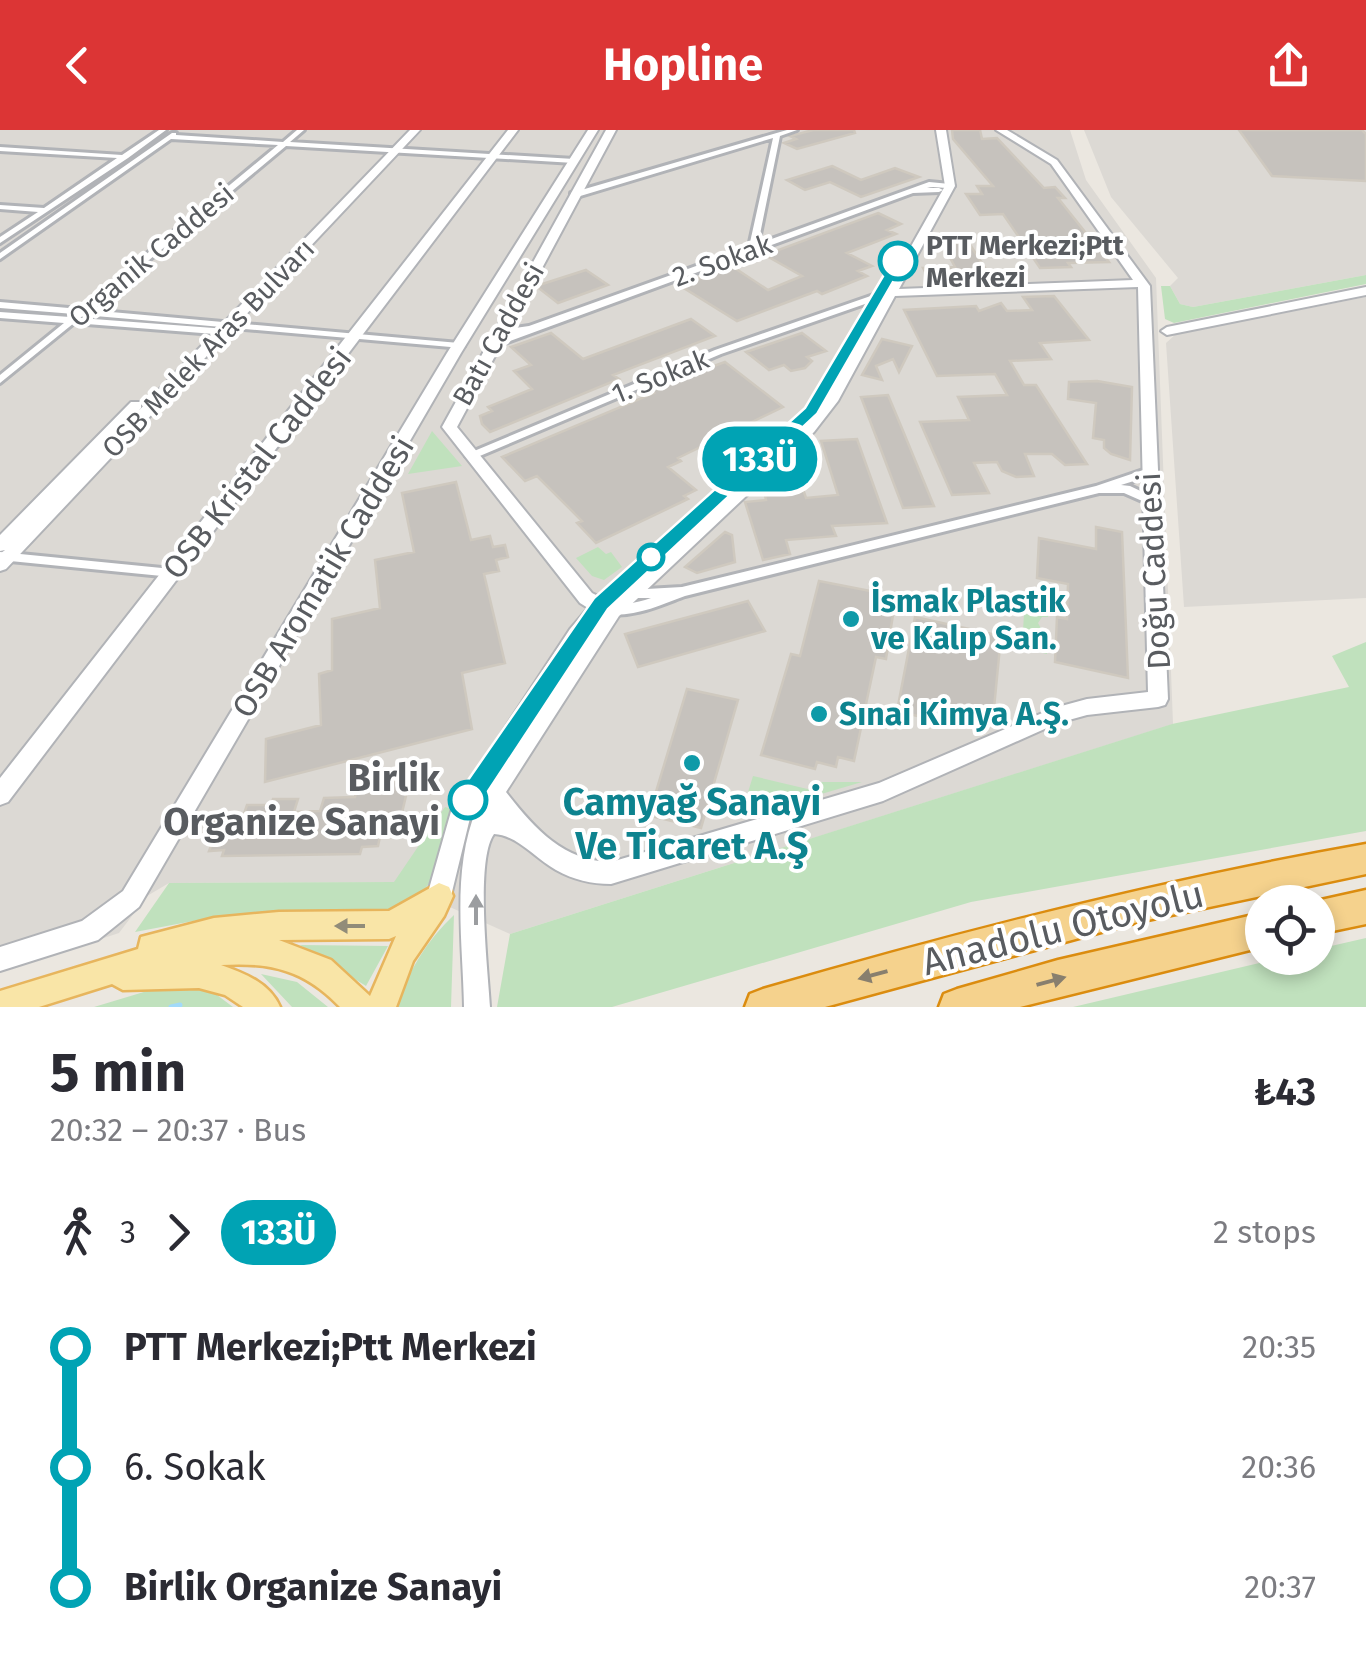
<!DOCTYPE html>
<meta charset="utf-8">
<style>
:root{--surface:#fff;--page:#f7f7f7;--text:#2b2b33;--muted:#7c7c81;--accent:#dc3535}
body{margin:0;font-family:"Fira Sans",sans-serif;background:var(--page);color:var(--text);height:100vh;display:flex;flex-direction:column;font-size:38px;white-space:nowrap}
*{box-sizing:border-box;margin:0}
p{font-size:32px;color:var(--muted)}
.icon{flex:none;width:55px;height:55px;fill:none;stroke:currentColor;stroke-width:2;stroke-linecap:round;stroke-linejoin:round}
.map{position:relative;height:877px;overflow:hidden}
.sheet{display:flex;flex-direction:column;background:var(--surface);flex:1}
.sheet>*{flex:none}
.badge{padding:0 20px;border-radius:32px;font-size:35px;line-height:65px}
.buttons{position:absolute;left:1245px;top:755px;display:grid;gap:20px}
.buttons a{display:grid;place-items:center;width:90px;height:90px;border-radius:50%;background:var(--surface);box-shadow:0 5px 15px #0003;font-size:50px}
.map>.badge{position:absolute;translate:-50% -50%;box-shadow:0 0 0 5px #fff}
.legs{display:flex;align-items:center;gap:15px;height:110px;padding:0 50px;font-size:32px}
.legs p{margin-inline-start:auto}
.headline{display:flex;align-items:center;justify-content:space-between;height:170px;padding:0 50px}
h1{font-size:55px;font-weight:700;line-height:75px}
ul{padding:0 50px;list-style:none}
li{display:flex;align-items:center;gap:35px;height:120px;font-size:38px}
li i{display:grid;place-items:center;width:15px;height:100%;margin:0 12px;background:currentColor}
li i::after{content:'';width:25px;height:25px;margin:-12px;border:8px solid;border-radius:50%;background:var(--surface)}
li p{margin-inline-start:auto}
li:first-child i{background:linear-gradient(#0000 50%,currentColor 0)}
li:last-child i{background:linear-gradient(currentColor 50%,#0000 0)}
header{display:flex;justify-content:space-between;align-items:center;height:130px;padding:0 50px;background:var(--accent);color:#fff;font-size:45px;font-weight:700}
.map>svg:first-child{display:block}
</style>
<header><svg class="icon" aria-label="back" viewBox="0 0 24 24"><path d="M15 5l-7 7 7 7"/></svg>Hopline<svg class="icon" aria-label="share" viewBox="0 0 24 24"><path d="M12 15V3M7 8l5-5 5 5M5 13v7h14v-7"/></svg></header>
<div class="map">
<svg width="1366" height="877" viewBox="0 0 1366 877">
<rect width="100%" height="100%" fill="#ebe7e0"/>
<!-- industrial -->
<path fill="#dcd9d4" d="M0,0H1070L1086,50L1156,148L1173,594L510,804L394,752L169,753L147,766L119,803L0,842Z
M1084,0H1366V145L1193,177L1180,174L1170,156L1178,148L1111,67Z
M1366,167V468L1184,477L1166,213L1176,204Z"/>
<!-- green -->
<path fill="#c0e1bd" d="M1366,145V154L1174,193L1165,189L1161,156H1170L1180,174L1193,177Z
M432,301L462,336L408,344Z
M598,417L606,424L611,422L622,437L604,450L592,446L576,428Z
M1025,466L1048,471V487H1042L1038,493L1046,507L1047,524L1022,518Z
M1366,512V701L971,772L612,877H497L510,804L1172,594L1349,557L1332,526Z
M753,646L816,661L818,652H862L740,688Z
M445,677L452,679C436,726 444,756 397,781L225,785L135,802L169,753L394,752Z
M454,785L451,877H396C408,842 427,810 454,785Z
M1366,808V877H1073L1281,828H1318V819Z
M300,815L388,816L366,856Z
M261,844L297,852L328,877H292Z
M167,855L209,859L233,877H94Z"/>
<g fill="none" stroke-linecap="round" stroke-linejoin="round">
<!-- stream -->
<path stroke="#a2daf9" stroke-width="5" d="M171,877L180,875"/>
</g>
<!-- building -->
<path fill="#c6c2bd" stroke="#cfc9bf" stroke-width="2.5" d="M813,0H854L855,3L797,19L784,13L796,9L790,6Z
M952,0H980L982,9L997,8L1044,58L1055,57L1065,68H1058L1109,132L1068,133L1071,137L1040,138L1003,84L980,85L966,64H982L977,56H993L953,9Z
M1239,0H1362L1366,4V51L1272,46Z
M832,36L861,50L895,38L919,47L861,67L830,52L805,60L787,50Z
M878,83L901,94L887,100L896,104L847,123L872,136L858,141L867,146L822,164L817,161L737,191L679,155L733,137L768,160L802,146L765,125Z
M942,113H969L993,150L931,153L923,138L955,137Z
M586,140L608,155L558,173L536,156Z
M1054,166L1089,210L1040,213L1051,229L1010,231L1024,255H1036L1087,334L1065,335L1052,324H1025L1034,346L1016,347L1002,341L997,332L974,333L989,363L952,365L920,292L969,290L958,267L1007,265L995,244L937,246L904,180L976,176L979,181L1001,173L1007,181L1032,180L1023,167Z
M691,189L715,206L613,245L619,249L490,302L482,294L480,286L492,281L488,277L532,259L514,241L531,235L511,217L551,203L583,229Z
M802,203L826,221L807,227L812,231L805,238L791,241L784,235L769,240L746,222Z
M882,209L912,216L899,242L893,229L876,236L882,250L862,245Z
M725,232L783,277L678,328L681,331L668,337L696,360L684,366L688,369L596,413L577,393L582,391L537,346L525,351L502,327L654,263L649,259Z
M1097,251L1132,257L1130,330L1111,324L1104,318V310L1093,308L1096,273L1068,269L1069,252Z
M888,265L901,296L934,376L903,378L861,267Z
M857,309L887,393L832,396L836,406L786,410L790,424L763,430L745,372L766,370L763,356L801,353L806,368L838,365L821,311Z
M456,352L471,410L490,406L493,417L505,415L508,427L496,430L499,441L484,444L505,533L462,543L472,599L265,652L266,609L321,595L319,544L332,540V489L380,478L375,430L414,422L402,363Z
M1096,397L1122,402L1128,548L1055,532L1057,487L1067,489L1068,454L1037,448L1039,408L1096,419Z
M725,402L732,405L735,432L697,443L685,437Z
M819,451L896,466L886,529L876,527L854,631L838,627L836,637L817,632L815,639L761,625L791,524L800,526Z
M748,471L765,501L638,537L625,504Z
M915,487L1001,506L994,578L982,576V581L965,576L964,587L951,584L950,594L897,581Z
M687,559L738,570L701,698L643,684L650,664L655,665Z
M375,649L409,653L401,687H394L390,702H381L378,716L362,717L360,724L222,726L224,720L209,721L223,684H244L247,675H271L273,669H298L294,682L320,681L324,668L355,667L358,654H374Z"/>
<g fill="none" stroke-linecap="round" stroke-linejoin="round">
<defs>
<path id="minor" d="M159,0H166L128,28L0,113V107L38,82L0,79V75L44,78L117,28L0,21V17L122,25Z
M297,0H304L290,12L574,29L577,31L574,33L286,16L89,180L459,213L464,216L462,218L84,185L80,188L227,199L232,202L227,205L74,193L0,253V245L64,193L0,188V182L70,187L74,184L0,178V172L80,179L278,15L171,9L0,129V123L172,3H176V5L283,12Z
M787,0H797L780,6L758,114L929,52L950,54L954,56C947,61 936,55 927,58H939L943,60L939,62L913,63L494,217H488V213L509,204L495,205V201L529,196L749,117L773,8L577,67H571V63Z
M885,161L888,162V166L721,224L475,328L471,329L466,326L467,324L715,220Z
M1149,338L1155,342L1153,345L1121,355L1130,356L1153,367L1155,370L1149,374L1124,363H1099L685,466C658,476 633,488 604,484L602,481L604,478C620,474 635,474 651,468H624L623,465L624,462L629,460L682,457L1096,356Z
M0,422L172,439L178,443L172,447L0,430Z"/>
<path id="tertiary" d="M410,0H420L6,439L0,441V424L5,420L0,421V405L131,272H141V278L122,298Z
M508,0H518L8,672L0,675V648Z
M588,0H598L461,223L139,777L98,810L0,841V817L82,791L123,761L447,223Z
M606,0H616L457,297L592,463L598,466L711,364L717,363L725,368L804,296L825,270L883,166L879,163L887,159L945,56L936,0H946L955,56L899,159L1133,150L1051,34L996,0H1007L1057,30L1150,156L1168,569L1165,575L1158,577L1087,585L1058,593L883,671L611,754C591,754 574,750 556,740C536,729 517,705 494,704C475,730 488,841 490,877H464C463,813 451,739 477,678L470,688L451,766L447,774L439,777L431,774L427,766L452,678L570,499L588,478L580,473L442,297ZM1138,157L1148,562L1087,569L1054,578L879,653L611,732C563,731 534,698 506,662L619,486L814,302L838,271L895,166Z
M1366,157V165L1167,205L1161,201L1167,197Z"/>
<path id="primary" d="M439,753L449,757L453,766L444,786L413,831L396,877H340C305,840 271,832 221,835C244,843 270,853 280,877H243L225,865L199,858L123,860L112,854L39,877H0V861L138,819L141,807L214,788L279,782L389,781ZM396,806L370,866L331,830L279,810L389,809Z"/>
<path id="motorway" d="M1366,714V744L1138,792L825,877H745L750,864L763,859C962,801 1162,750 1366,714Z
M1366,760V794L1318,804V772H1312Z
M1262,783V817L1020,877H939L944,864L957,859L1058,830Z"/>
</defs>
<!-- minor casing -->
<use href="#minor" stroke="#b1b3b7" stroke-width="6"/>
<!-- tertiary casing -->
<use href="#tertiary" stroke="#b1b3b7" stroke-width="4"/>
<!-- primary casing -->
<use href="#primary" stroke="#e7b55d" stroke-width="5"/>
<!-- motorway casing -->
<use href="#motorway" stroke="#db8c0f" stroke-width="5"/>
<!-- minor -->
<use href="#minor" fill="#fff" fill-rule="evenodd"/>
<!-- tertiary -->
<use href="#tertiary" fill="#fff" fill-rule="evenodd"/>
<!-- primary -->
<use href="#primary" fill="#f9e5a7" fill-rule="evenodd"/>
<!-- motorway -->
<use href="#motorway" fill="#f5d28d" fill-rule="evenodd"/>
</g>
<!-- one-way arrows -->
<defs><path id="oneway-solid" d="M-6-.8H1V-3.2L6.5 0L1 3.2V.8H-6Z" transform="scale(2.5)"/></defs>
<use fill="#9b9da0" href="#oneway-solid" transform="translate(476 780) rotate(-90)"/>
<use fill="#918c79" href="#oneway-solid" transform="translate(350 796) rotate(180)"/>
<g fill="#887f6e">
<use href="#oneway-solid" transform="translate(873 845) rotate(165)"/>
<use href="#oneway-solid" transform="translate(1051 851) rotate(-15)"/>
</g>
<!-- line-1 -->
<path fill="#00a3b4" stroke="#fff" stroke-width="2.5" d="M898,127L905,131L817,284L608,479L477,678L468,681L459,678L456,670L459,663L594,468L805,278L892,131Z"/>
<!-- markers -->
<g fill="#fff" stroke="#00a3b4" stroke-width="5">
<circle cx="898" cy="131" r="18"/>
<circle cx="651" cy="427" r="12"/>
<circle cx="468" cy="670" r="18"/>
</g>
<g fill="#0f9aa8" stroke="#fff" stroke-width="4">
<circle cx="851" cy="489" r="10"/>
<circle cx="819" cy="584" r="10"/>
<circle cx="692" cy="633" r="10"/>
</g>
<g text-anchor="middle" stroke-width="8" stroke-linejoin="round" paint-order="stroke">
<!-- far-stop labels -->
<g font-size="28" font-weight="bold" fill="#595c60" stroke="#fff" text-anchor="start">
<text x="926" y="125">PTT Merkezi;Ptt<tspan x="926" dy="32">Merkezi</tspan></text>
</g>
<!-- far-street labels -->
<g font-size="28" fill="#595c60" stroke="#fff">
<text transform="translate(151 125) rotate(-40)" y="10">Organik Caddesi</text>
<text transform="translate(722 130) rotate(-20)" y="10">2. Sokak</text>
<text transform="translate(498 204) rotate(-61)" y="10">Batı Caddesi</text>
<text transform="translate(208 218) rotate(-46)" y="10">OSB Melek Aras Bulvarı</text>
<text transform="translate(660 246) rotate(-22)" y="10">1. Sokak</text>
</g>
<!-- street labels -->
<g font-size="32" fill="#595c60" stroke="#fff">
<text transform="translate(257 333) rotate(-52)" y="11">OSB Kristal Caddesi</text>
<text transform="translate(1154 441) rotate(-93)" y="11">Doğu Caddesi</text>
<text transform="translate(323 447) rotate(-59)" y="11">OSB Aromatik Caddesi</text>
</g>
<!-- culture labels -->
<g font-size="32" font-weight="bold" fill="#0d838f" stroke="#fff" text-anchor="start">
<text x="871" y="482">İsmak Plastik<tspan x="871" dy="37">ve Kalıp San.</tspan></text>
<text x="839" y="595">Sınai Kimya A.Ş.</text>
</g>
<!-- near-stop labels -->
<g font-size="38" font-weight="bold" fill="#595c60" stroke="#fff" text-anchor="end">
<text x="440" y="661">Birlik<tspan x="440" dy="44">Organize Sanayi</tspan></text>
</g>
<!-- near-culture labels -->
<g font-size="38" font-weight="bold" fill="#0d838f" stroke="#fff">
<text x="692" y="685">Camyağ Sanayi<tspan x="692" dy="44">Ve Ticaret A.Ş</tspan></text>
</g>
<!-- near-street labels -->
<g font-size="38" fill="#595c60" stroke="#fff">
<text transform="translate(1063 798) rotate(-14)" y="13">Anadolu Otoyolu</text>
</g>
</g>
</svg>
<div class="buttons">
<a><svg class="icon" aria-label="locate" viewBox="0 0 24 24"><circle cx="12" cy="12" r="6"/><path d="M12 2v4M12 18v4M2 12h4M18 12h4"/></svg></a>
</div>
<b class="badge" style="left:760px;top:329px;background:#00a3b4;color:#fff">133Ü</b>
</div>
<section class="sheet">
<div class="headline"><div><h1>5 min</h1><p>20:32 – 20:37 · Bus</p></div><b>₺43</b></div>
<div class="legs"><svg class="icon" aria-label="walk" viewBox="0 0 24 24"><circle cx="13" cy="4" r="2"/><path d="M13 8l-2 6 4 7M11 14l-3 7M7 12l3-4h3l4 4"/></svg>3<svg class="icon" aria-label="forward" viewBox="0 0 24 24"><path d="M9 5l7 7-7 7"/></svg><b class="badge" style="background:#00a3b4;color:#fff">133Ü</b><p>2 stops</p></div>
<ul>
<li><i style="color:#00a3b4"></i><b>PTT Merkezi;Ptt Merkezi</b><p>20:35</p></li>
<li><i style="color:#00a3b4"></i><span>6. Sokak</span><p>20:36</p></li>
<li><i style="color:#00a3b4"></i><b>Birlik Organize Sanayi</b><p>20:37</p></li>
</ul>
</section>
